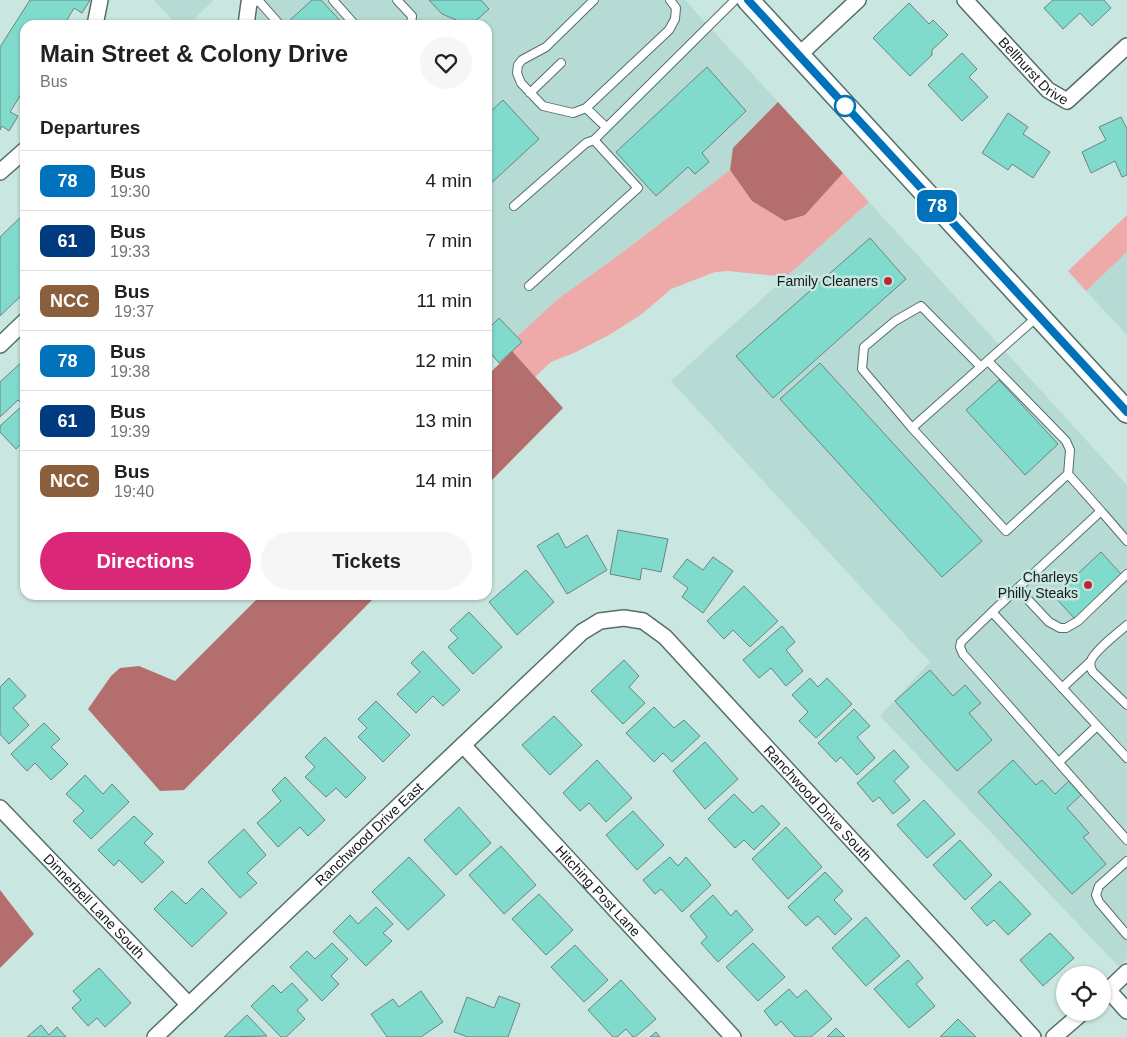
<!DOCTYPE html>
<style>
:root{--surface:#fff;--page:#f6f6f6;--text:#202124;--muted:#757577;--line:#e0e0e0;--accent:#db2777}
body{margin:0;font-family:Arial,sans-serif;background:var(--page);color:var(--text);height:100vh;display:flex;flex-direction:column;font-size:19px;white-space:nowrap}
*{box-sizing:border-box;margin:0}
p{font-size:16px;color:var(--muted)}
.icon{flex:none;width:28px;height:28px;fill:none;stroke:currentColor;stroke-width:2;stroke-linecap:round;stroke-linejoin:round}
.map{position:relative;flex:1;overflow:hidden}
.drawer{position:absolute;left:20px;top:20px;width:472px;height:580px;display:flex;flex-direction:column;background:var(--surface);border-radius:15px;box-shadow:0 1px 4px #0004}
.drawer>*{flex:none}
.badge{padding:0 10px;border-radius:8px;font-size:18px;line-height:32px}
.tools{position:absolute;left:1056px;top:966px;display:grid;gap:10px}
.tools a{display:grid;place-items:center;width:55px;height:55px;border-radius:50%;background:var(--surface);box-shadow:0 1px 4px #0004;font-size:25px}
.map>.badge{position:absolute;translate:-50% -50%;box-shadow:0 0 0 2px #fff}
h2{padding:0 20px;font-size:19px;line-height:45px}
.round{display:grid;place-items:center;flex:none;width:52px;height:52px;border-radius:26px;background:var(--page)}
.headline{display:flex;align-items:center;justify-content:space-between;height:85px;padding:0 20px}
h1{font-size:24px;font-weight:800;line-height:38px}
.button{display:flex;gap:10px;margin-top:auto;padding:10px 20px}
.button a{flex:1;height:58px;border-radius:30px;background:var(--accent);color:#fff;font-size:20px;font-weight:800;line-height:58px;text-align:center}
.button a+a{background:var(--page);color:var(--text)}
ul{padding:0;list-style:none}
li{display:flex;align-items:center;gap:15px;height:60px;padding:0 20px;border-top:1px solid var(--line)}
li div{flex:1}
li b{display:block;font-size:19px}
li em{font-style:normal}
li .badge{min-width:55px;font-weight:700;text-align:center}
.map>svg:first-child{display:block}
</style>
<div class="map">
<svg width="1127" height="1037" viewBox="0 0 1127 1037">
<rect width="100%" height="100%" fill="#cae6e1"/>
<!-- built -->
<path fill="#b6dbd5" d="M154,0H214L188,25H177Z
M265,0H685L778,102L734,148L730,170L623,252L558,299L511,342L488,317V25H256L258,7Z
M869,202L1127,485V958L1119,967L880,716L930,662L671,381Z
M1127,252V335L1086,291Z"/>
<!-- green -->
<path fill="#edaaa9" d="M730,170L752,201L805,215L843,173L869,202L786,277L728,271L715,272L671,289L642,314L609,335L576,352L551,362L535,377L512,352L510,353L511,342L558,299L623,252Z
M1127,215V252L1086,291L1068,271Z"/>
<!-- water -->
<path fill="#b46e6e" d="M778,102L843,173L805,215L785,221L752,201L730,170L733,148Z
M512,351L563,408L488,484V375Z
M261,595H377L184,790L160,791L88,709L111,676L120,668L139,666L175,681Z
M0,890L34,934L0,968Z"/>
<!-- building -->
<path fill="#80dbcd" stroke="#6b8480" d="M30,0H90L82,13L74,8L64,25H25V88L10,112L18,116L9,131L2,126L0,130V47Z
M312,0H321L344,25H292L289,21Z
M429,0H481L489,9L471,25H468L442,14Z
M1053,0H1104L1111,8L1092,26L1080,13L1063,29L1044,8Z
M909,3L929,24L933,20L948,35L932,50V55L910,76L873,38Z
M421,20L433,25H419Z
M962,53L977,69L969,77L988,97L962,121L928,85Z
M707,67L746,111L702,153L709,162L695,174L688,167L656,196L616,152Z
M503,100L539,139L488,186V114Z
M1008,113L1028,127L1023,134L1050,152L1033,178L1012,164L1008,170L982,153Z
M1121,117L1127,129V175L1122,177L1115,161L1091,173L1082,152L1106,140L1099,127Z
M25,213V292L0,316V237Z
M870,238L906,279L773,398L736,356Z
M499,318L522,342L499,363L488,350V329Z
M25,359V440L16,449L0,432V426L23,405L18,400L0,417V382Z
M820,363L982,541L942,577L780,399Z
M999,380L1058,444L1025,475L966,410Z
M618,530L668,539L661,572L642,568L640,580L610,574Z
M558,533L566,548L587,535L607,570L567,594L537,546Z
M1101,552L1122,575L1075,619L1054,596Z
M713,557L733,571L703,613L682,597L688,588L673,577L687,559L703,570Z
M526,570L554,602L517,635L489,602Z
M744,586L778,621L750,647L733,630L724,639L707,621Z
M469,612L502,647L473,674L448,647L458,638L450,630Z
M782,626L795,642L786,650L803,671L786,686L771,668L759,678L743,660Z
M423,651L460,690L443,706L433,696L416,713L397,694L420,672L411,663Z
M624,660L639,676L629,687L645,703L623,724L591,691Z
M930,670L953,696L965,685L981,703L969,713L992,740L957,771L895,701Z
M9,678L26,696L13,708L29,725L9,744L0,734V687Z
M810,678L818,687L827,678L852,704L816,738L799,721L808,712L792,695Z
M376,701L410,735L383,762L358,737L367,728L358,719Z
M654,707L674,728L684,720L700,736L672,762L663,753L654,762L626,733Z
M854,709L870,726L857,737L875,758L857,775L841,757L836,762L818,743Z
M554,716L582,745L550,775L522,745Z
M44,723L60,739L51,747L68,764L51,780L35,763L27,771L11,754Z
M325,737L366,778L346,798L336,788L326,797L305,777L315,767L305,757Z
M705,742L738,779L705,809L673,771Z
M894,750L909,767L894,781L910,800L893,814L879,797L873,802L857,783Z
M597,760L632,798L606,822L589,803L580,811L563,793Z
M1013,760L1036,785L1042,780L1055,794L1069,781L1081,795L1067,808L1089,833L1083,837L1106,864L1072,894L978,792Z
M85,775L103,794L112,784L129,802L91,839L73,821L84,811L66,794Z
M285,777L325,820L308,836L300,827L278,847L257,823L281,801L272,790Z
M734,794L753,813L762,805L780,824L754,850L744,840L735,848L708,819Z
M924,800L955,834L927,858L897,825Z
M459,807L491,843L456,875L424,840Z
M633,811L664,845L637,870L606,835Z
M134,816L153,834L144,843L164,862L142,883L119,860L114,866L98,850Z
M786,827L822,867L788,899L752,859Z
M244,829L266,855L247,873L257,883L240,898L208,862Z
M960,840L992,875L965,900L933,865Z
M501,846L536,885L504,914L469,875Z
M409,857L445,895L408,930L372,892Z
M670,857L678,866L686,857L711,885L682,912L661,889L655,894L643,880Z
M825,872L843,891L834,900L852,919L835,935L818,916L806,926L788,907Z
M1000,881L1031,914L1008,935L994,920L987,926L971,908Z
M202,888L227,913L192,947L154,909L172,891L186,904Z
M539,894L573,930L546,955L512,919Z
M713,895L731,916L736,910L753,930L718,962L701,943L707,937L690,916Z
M376,907L393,924L383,933L392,941L366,966L333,932L350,915L358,924Z
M866,917L900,956L866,986L832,948Z
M1050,933L1074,958L1043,986L1020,960Z
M332,943L348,959L331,976L339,984L322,1001L290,967L307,951L315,959Z
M753,943L785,977L758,1001L726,967Z
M575,945L608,980L584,1002L551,967Z
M908,960L923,978L916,984L935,1006L909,1028L874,989Z
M99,968L131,1003L105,1027L97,1018L88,1026L72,1008L81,1000L73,991Z
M621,980L656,1019L635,1037H633L626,1029L617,1037H613L588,1010Z
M292,983L308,1000L297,1010L305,1019L286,1037H281L251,1006L273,985L281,993Z
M789,989L797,998L806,990L832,1019L811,1037H795L781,1021L776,1026L764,1011Z
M421,991L443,1022L421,1037H387L371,1014L393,999L399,1007Z
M499,996L520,1004L508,1037H468L454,1032L467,997L494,1008Z
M247,1015L267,1036L224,1037Z
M958,1019L976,1037H940Z
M41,1025L49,1035L57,1027L66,1037H27Z
M836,1028L845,1037H827Z
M656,1032L660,1037H650Z"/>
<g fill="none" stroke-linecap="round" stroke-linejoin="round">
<defs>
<path id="service" d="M258,0L280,25
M333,0L355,25
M397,0L412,16L411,25
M530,93L561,63
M586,108L573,113L543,106L521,83L517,73L518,65L522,60L546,47L594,0
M606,127L586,108L669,30L675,19L676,8L670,0
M514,206L586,143L594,140
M529,286L638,188L594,140L735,0
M988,361L1066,441L1070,450L1068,475
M981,367L921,306L895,321L864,347L862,369L912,428L1006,531L1068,474L1101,511
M912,428L1037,317
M1127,541L1101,511L992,612L1127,758
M1018,589L1049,622L1060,628H1066L1078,621L1127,574
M992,612L961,642L960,647L963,654L1127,840
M1127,625C1119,632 1093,652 1091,661C1089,666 1091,669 1093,672L1127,705
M1062,688L1090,662
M1059,762L1097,726
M1127,861L1099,886L1096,895L1099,902L1127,935"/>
<g id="minor">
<path id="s1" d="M965,0L1048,90L1067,101L1127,46"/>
<path d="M95,25L100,0"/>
<path d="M246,25L249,3L252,0"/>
<path d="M799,55L858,0"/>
<path d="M0,172L25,150"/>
<path d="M0,345L25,321"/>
<path id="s2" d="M463,745L733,1037"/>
<path id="s3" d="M0,808L189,1005"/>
<path d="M1109,991L1127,1011"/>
<path d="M1102,996L1127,972"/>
<path id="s4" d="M155,1037L582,632L600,621L624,618L643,621L665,637L1033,1037"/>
<path d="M1054,1037L1083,1012"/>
</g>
<path id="secondary" d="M748,0L1127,412"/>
</defs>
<!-- service casing -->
<use href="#service" stroke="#556e6a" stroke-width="10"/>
<!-- minor casing -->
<use href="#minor" stroke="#556e6a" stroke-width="18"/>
<!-- secondary casing -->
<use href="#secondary" stroke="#556e6a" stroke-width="24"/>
<!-- service -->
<use href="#service" stroke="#fff" stroke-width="8"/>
<!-- minor -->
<use href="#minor" stroke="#fff" stroke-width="15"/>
<!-- secondary -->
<use href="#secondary" stroke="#fff" stroke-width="21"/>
</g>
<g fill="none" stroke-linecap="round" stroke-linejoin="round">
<defs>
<path id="line" d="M748,0L1127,412"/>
</defs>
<!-- line casing -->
<use href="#line" stroke="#fff" stroke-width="11"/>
<!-- line -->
<use href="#line" stroke="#0072bc" stroke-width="8"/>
</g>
<!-- markers -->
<circle fill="#fff" stroke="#0072bc" stroke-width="2.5" cx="845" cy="106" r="10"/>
<g fill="#b92839" stroke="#cae6e1" stroke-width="2">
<circle cx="888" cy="281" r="5"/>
<circle cx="1088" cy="585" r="5"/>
</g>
<g text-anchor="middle" stroke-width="5" stroke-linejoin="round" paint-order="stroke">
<!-- street labels -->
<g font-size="14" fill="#121c1a" stroke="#cae6e1">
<text dy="5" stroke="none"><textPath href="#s1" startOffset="99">Bellhurst Drive</textPath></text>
<text dy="5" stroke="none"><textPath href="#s4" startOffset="906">Ranchwood Drive South</textPath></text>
<text dy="5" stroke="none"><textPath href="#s4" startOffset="295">Ranchwood Drive East</textPath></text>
<text dy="5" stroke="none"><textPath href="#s2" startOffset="199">Hitching Post Lane</textPath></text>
<text dy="5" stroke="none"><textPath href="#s3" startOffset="136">Dinnerbell Lane South</textPath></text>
</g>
<!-- poi labels -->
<g font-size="14" fill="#121c1a" stroke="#cae6e1" text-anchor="end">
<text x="878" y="286">Family Cleaners</text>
<text x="1078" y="582">Charleys<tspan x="1078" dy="16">Philly Steaks</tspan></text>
</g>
</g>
</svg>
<div class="tools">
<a><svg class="icon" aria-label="locate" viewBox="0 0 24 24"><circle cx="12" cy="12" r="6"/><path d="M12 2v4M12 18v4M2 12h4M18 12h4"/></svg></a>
</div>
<b class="badge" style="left:937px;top:206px;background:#0072bc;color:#fff">78</b>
<section class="drawer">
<div class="headline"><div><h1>Main Street &amp; Colony Drive</h1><p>Bus</p></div><a class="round"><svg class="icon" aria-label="heart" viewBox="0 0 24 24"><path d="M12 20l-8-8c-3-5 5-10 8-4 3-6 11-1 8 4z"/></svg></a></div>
<h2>Departures</h2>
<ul>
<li><span class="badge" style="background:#0072bc;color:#fff">78</span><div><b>Bus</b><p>19:30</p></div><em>4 min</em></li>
<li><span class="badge" style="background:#003b80;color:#fff">61</span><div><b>Bus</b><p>19:33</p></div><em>7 min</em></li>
<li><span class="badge" style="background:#8b5e3c;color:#fff">NCC</span><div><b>Bus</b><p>19:37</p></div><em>11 min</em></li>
<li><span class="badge" style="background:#0072bc;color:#fff">78</span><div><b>Bus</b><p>19:38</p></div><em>12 min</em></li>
<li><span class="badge" style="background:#003b80;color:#fff">61</span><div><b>Bus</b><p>19:39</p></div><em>13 min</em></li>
<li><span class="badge" style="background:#8b5e3c;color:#fff">NCC</span><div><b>Bus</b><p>19:40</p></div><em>14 min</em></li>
</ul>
<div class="button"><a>Directions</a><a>Tickets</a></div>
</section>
</div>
